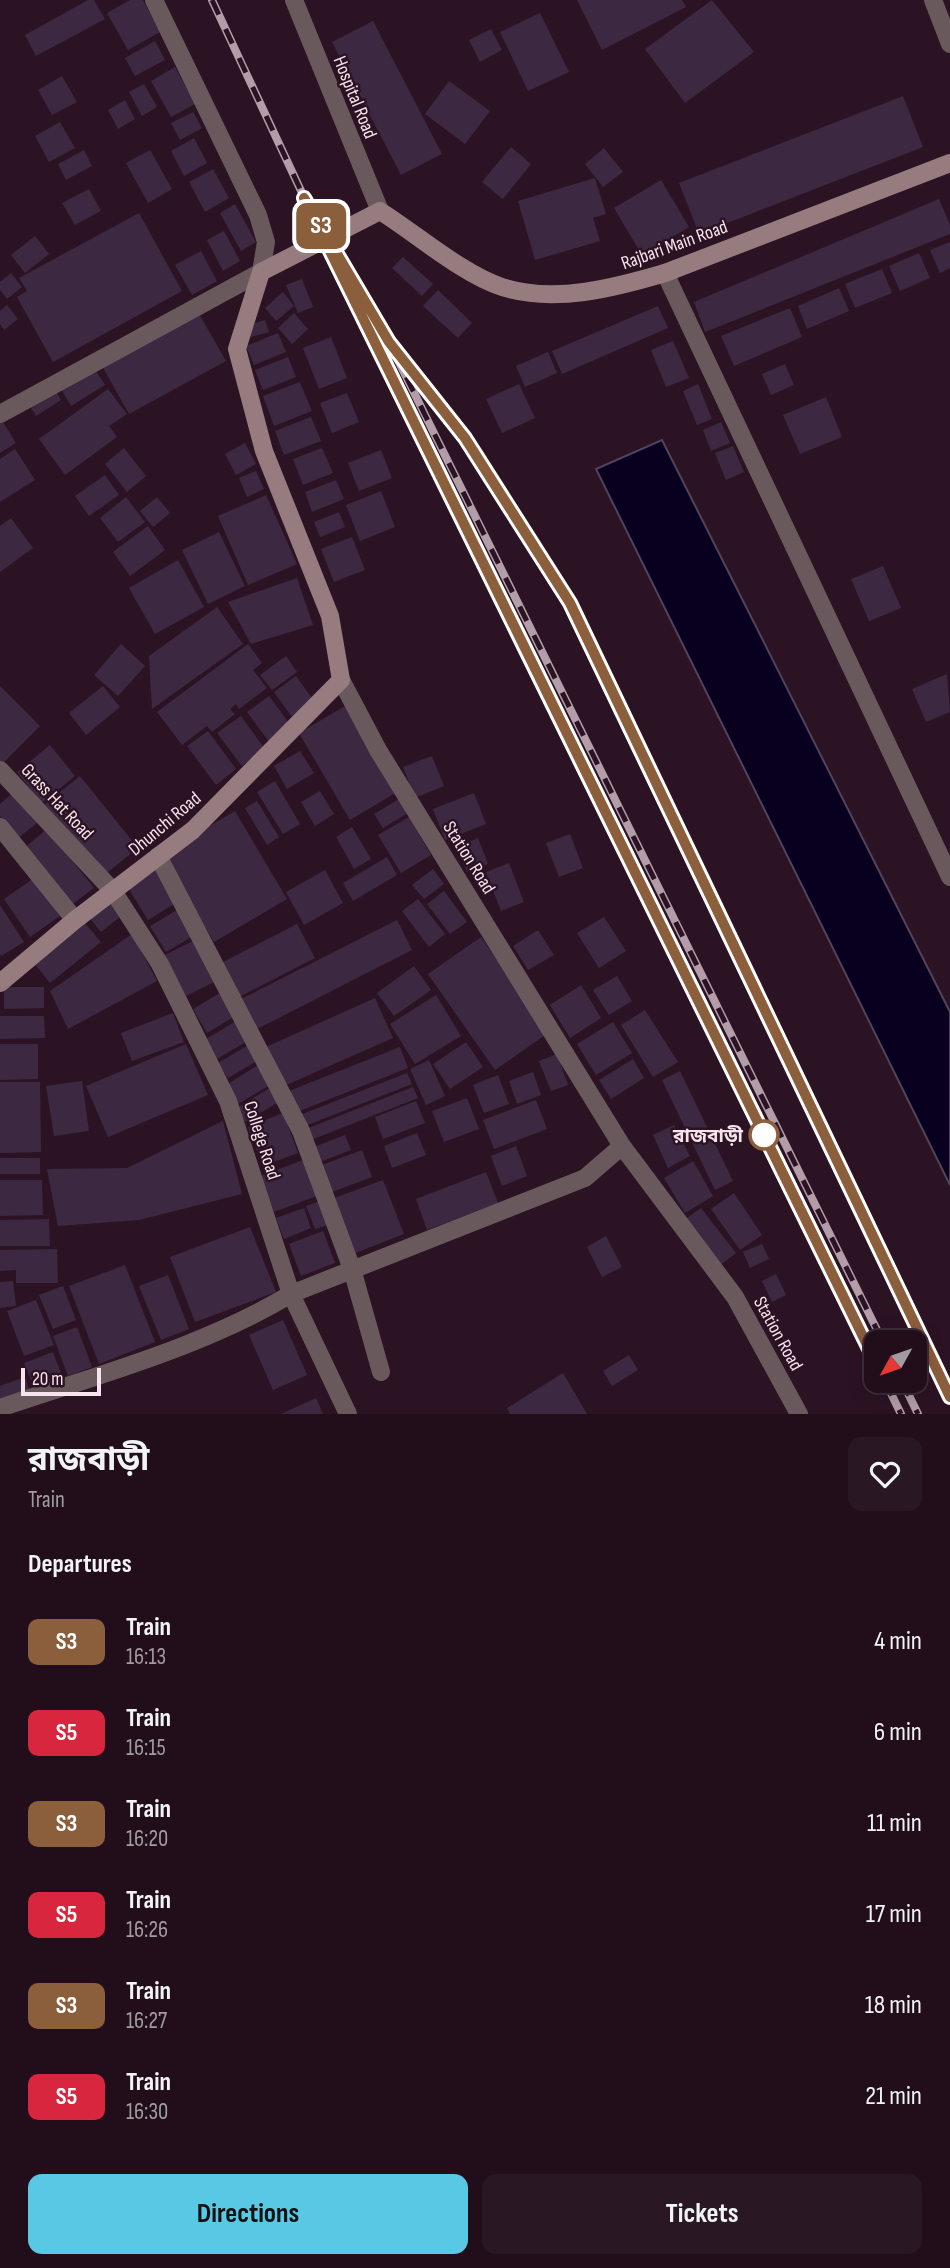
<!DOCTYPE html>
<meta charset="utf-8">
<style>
:root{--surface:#210e1a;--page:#291723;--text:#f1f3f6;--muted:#a29ca2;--line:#3e2e39;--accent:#59c8e4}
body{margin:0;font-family:"Sofia Sans Condensed","Noto Sans Bengali",sans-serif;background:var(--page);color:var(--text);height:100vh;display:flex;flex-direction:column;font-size:26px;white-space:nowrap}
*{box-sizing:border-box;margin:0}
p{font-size:23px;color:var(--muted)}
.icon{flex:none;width:38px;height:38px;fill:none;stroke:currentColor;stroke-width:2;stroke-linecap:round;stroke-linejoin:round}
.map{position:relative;height:1414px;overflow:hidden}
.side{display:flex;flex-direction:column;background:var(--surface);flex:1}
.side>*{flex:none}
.badge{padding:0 14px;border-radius:10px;font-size:24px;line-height:46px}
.needle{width:46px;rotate:230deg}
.buttons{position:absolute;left:864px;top:1330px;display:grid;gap:14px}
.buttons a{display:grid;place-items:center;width:63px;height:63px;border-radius:14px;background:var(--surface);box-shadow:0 4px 18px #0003,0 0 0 2px var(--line);font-size:35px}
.scale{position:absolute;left:21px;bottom:18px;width:80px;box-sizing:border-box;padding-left:7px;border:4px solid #f6e3ed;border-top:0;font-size:19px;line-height:24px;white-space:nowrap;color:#f6e3ed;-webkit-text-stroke:5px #2c1323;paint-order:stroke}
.map>.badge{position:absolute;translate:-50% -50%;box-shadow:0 0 0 4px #fff}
h2{padding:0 28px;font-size:26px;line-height:63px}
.round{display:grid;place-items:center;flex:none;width:74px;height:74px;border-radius:14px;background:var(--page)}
.overview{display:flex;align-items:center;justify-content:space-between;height:119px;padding:0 28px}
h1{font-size:33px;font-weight:700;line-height:52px}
.button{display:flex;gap:14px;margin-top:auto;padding:14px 28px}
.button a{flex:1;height:80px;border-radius:14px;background:var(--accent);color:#111;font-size:28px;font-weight:700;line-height:80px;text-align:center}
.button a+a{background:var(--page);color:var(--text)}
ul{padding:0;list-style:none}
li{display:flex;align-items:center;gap:21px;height:91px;padding:0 28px}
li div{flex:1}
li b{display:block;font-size:26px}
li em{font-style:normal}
li .badge{min-width:77px;font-weight:700;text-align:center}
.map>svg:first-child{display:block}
</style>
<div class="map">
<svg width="950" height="1414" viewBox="0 0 950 1414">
<rect width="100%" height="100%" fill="#2c1323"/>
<!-- water -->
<path fill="#09001f" stroke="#50445d" stroke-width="2" d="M662,440L950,1012V1185L596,469Z"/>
<!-- building -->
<path fill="#3c2941" d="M88,0H94L105,19L36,56L25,35Z
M130,0H143L160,32L128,50L107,13Z
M577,0H682L686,7L602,50Z
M712,0L754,52L685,103L645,49Z
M540,13L569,72L528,91L500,32Z
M373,21L442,154L401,175L332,42Z
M491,29L502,50L480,62L469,40Z
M155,41L165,60L135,76L125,58Z
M175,67L195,104L171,117L151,81Z
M62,76L77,102L52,115L38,90Z
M449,81L490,111L465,144L425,114Z
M144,84L157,107L142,116L129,92Z
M903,96L923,147L699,234L679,183Z
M125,100L135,119L118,129L108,110Z
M193,112L202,128L180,140L171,123Z
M60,122L75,148L49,162L35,136Z
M194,138L207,163L184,176L171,151Z
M511,147L531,164L503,199L482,182Z
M604,148L623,172L603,187L585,164Z
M84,150L92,166L66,180L58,164Z
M150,150L172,189L148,203L126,163Z
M213,169L229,198L205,212L189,182Z
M595,178L606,214L593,218L600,241L535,260L518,201Z
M661,180L689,227L642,255L614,208Z
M89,189L101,211L75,225L62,203Z
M939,199L950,225V234L705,332L694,302Z
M235,204L256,242L241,251L220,213Z
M139,213L182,291L53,362L17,297L27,291L19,278Z
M224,231L240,261L223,271L207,240Z
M35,236L49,254L25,273L11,255Z
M950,242V268L940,273L930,250Z
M201,251L217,281L192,295L175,265Z
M919,253L930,278L900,291L889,266Z
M403,257L433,284L422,296L392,268Z
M882,269L892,293L855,308L845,284Z
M11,273L22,287L7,299L0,290V282Z
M302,279L313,307L298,313L286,285Z
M839,288L849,311L807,329L798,306Z
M438,290L472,323L458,338L423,306Z
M283,292L294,306L276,321L265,308Z
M7,305L18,319L4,330L0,324V311Z
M658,306L668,328L562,374L552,351Z
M790,308L802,337L734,366L721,336Z
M198,312L226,361L129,414L102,366Z
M294,313L308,329L292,344L278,328Z
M265,320L269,332L251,337L248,325Z
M278,333L286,352L254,365L246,346Z
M331,337L347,378L319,389L303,348Z
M673,341L689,378L666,387L651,350Z
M548,352L557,373L525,387L516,366Z
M288,357L296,377L263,390L255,370Z
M785,364L794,385L771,395L762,374Z
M94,368L105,385L71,406L61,389Z
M300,382L312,411L274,426L263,396Z
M519,384L535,418L502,433L486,399Z
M698,384L712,419L697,425L683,391Z
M54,388L61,400L36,416L29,404Z
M108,389L127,414L109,426L117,437L65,475L39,439Z
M347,393L359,422L332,433L320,403Z
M826,397L842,437L800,454L783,415Z
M0,417L16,443L0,453Z
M311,417L321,441L284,455L275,431Z
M721,422L730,443L711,451L703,430Z
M245,443L256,464L236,475L225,454Z
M733,446L744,472L726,480L715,453Z
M124,448L146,476L127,492L105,464Z
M322,448L333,473L303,485L293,459Z
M15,449L35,480L0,502V459Z
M381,450L392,478L359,491L348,463Z
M256,471L264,489L247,497L239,478Z
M105,475L119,495L89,516L75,496Z
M336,480L344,499L312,512L305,492Z
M381,491L395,527L360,541L346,505Z
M266,495L297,564L248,585L218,516Z
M126,497L145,522L118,542L100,518Z
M157,497L170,513L153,527L140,511Z
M339,512L345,527L320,537L314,522Z
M11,518L33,548L0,572V526Z
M148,526L165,550L130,576L113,552Z
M219,532L245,586L208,604L182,550Z
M352,537L365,570L334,582L321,549Z
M178,560L204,607L155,634L129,588Z
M883,566L901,608L869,621L851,579Z
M297,578L313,625L251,644L228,602Z
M217,607L243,644L152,709L149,656Z
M121,644L145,666L118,696L94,675Z
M248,644L262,663L253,670L267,688L239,709L236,704L230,709L235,714L212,732L207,726L182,745L157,712Z
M286,656L297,672L272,690L260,675Z
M947,674L950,712L926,722L912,689Z
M296,676L314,701L292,717L274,692Z
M0,686L40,726L2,764L0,762Z
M103,686L120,707L86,735L69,713Z
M269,696L292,727L270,743L247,712Z
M345,706L397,792L350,820L299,733Z
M241,716L265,749L242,766L217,733Z
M208,731L236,769L216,785L187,746Z
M50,745L75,776L42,803L17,772Z
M300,751L314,773L287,789L274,766Z
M432,756L444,786L415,798L403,767Z
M80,776L138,848L103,876L45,804Z
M275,781L300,824L283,834L257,792Z
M320,791L334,814L315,826L301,802Z
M13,793L37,823L18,838L0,816V804Z
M474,793L486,824L445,840L433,809Z
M399,799L408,813L383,828L374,814Z
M257,801L279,837L267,845L245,808Z
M235,811L287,899L214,942L162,854Z
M409,817L431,855L401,873L378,835Z
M352,827L371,859L354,869L336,837Z
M47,829L94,888L70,906L24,848Z
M570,834L583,868L559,877L546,843Z
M478,838L488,864L467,872L457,847Z
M387,857L397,875L353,901L343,883Z
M509,863L524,902L501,911L486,872Z
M158,867L179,901L148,920L127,886Z
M433,869L444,884L424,899L412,885Z
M325,870L343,903L304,925L286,892Z
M34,878L60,916L30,937L4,899Z
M444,891L467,922L450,934L427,904Z
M114,896L126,912L101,932L88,916Z
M418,899L445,934L429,947L402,911Z
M0,905L24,942L1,956L0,954Z
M182,907L198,933L166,952L150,926Z
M604,917L626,951L599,968L577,933Z
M397,920L412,950L257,1029L241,999Z
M84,922L101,942L50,983L34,963Z
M297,924L315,958L239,997L221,963Z
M538,930L554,955L528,970L513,946Z
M132,934L157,981L68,1029L50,991Z
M481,937L548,1033L495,1070L428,974Z
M199,938L220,979L186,996L165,955Z
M414,966L431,990L394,1016L377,993Z
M617,976L632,1001L609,1015L593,990Z
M581,985L601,1018L570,1038L550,1005Z
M4,987H44V1008L4,1009Z
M223,991L237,1015L207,1033L193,1009Z
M436,995L461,1036L415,1064L390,1024Z
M375,998L393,1038L284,1086L266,1047Z
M645,1010L678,1062L653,1077L621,1025Z
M173,1013L184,1042L132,1061L121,1033Z
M0,1016H44L45,1038L0,1039Z
M238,1020L249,1040L217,1059L206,1039Z
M613,1022L632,1053L596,1075L577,1044Z
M466,1042L483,1067L450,1089L433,1064Z
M0,1044H38V1079L0,1080Z
M186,1044L208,1095L108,1137L86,1086Z
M250,1044L260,1059L228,1078L218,1063Z
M400,1047L408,1068L297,1112L289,1091Z
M557,1054L568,1085L551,1091L539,1061Z
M633,1059L644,1078L611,1099L599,1080Z
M429,1060L445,1096L426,1105L410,1069Z
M263,1062L275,1082L238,1104L226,1085Z
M680,1071L733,1181L715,1190L662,1080Z
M533,1072L541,1095L517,1104L509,1081Z
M407,1073L412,1084L305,1126L300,1115Z
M498,1075L509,1104L484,1113L473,1085Z
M82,1081L89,1131L54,1136L46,1086Z
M0,1082H40L41,1152L0,1153Z
M273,1086L282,1100L245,1122L237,1108Z
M413,1087L418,1098L311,1140L306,1129Z
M467,1098L479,1129L444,1142L432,1111Z
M536,1100L547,1129L494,1149L483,1120Z
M416,1101L425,1123L383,1139L375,1117Z
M283,1113L298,1153L263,1166L248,1127Z
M223,1121L242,1194L139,1220L58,1226L47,1169L127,1168Z
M674,1125L690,1156L668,1168L653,1135Z
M417,1133L426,1155L392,1168L384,1146Z
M345,1135L351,1150L320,1162L314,1147Z
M516,1146L527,1176L502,1186L491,1156Z
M362,1150L372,1177L332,1192L322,1165Z
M0,1158H40V1174H0Z
M303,1160L317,1196L274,1212L261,1176Z
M693,1161L713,1196L685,1213L664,1178Z
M486,1172L498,1203L427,1230L416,1199Z
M0,1180H42L43,1215L0,1216Z
M383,1180L404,1234L353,1254L332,1199Z
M734,1193L762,1235L740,1250L711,1209Z
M323,1200L332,1224L315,1229L306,1206Z
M304,1208L311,1228L284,1239L276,1218Z
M701,1208L736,1253L719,1266L684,1220Z
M49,1219L50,1246H0V1220Z
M250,1227L276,1292L195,1322L170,1257Z
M323,1231L335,1263L301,1276L289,1244Z
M606,1236L622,1267L602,1277L587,1247Z
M762,1244L769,1259L750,1268L743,1252Z
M57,1249L58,1283H16V1270L0,1271V1250Z
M125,1265L155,1342L99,1364L69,1286Z
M776,1274L786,1295L772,1302L762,1281Z
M168,1275L189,1329L161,1340L139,1286Z
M13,1281L16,1306L0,1308V1282Z
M63,1286L76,1320L53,1329L39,1295Z
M36,1300L54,1345L24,1356L7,1311Z
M283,1320L307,1375L273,1390L249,1335Z
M77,1327L92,1367L68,1376L53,1336Z
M53,1352L62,1376L34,1387L24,1363Z
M629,1355L638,1370L612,1386L603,1371Z
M563,1373L587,1414H510L507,1408Z
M25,1377L29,1389L0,1400V1386Z
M316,1398L323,1414H281Z"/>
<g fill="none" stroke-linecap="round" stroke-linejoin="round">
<!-- street -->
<path stroke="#6a595c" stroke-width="18" d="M294,0L380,211
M933,0L950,44
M665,273L950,877
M0,414L261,272L266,242L258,215L154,0
M341,680L378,750L622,1146L735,1297L799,1414
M0,770L113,891L160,964L228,1101L291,1294L348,1414
M0,827L75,920
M158,856L301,1131L352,1269L381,1372
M0,1408C97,1375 203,1347 291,1294L585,1178L622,1146"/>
<!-- secondary -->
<path stroke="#967c7f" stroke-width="18" d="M0,983L75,920L193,830L341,680L330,616L264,451L237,349L261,272L380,211C415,233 464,275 502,287C554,304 614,288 665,273L950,163"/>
<defs>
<path id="rail" d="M212,0L323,238L877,1365
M360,293L389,342L883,1342
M409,367L465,438L570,603L950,1397
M885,1381L901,1414
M902,1381L918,1414"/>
</defs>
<!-- rail casing -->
<use href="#rail" stroke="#b29da9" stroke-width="8"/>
<!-- rail -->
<use href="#rail" stroke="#2c1323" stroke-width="5" stroke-dasharray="16" stroke-linecap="butt"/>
</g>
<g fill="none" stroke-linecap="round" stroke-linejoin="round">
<defs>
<path id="line" d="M877,1365L304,198L389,342L465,438L570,603L950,1397"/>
</defs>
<!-- line casing -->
<use href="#line" stroke="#fff" stroke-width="16"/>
<!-- line -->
<use href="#line" stroke="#8b5e3c" stroke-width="10"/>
</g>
<!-- markers -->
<circle fill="#fff" stroke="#8b5e3c" stroke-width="3.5" cx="764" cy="1135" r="14"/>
<g text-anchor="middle" stroke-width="5" stroke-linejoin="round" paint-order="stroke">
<!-- street labels -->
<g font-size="19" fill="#f6e3ed" stroke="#2c1323">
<text transform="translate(356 97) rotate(68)" y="7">Hospital Road</text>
<text transform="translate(674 244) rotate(-20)" y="7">Rajbari Main Road</text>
<text transform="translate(58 801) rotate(47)" y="7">Grass Hat Road</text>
<text transform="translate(164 823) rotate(-40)" y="7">Dhunchi Road</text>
<text transform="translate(470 857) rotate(58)" y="7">Station Road</text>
<text transform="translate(263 1140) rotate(72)" y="7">College Road</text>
<text transform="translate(779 1333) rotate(61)" y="7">Station Road</text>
</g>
<!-- stop labels -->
<g font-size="19" font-weight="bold" fill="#f6e3ed" stroke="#2c1323" text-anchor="end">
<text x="743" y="1142">রাজবাড়ী</text>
</g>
</g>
</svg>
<div class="buttons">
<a><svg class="needle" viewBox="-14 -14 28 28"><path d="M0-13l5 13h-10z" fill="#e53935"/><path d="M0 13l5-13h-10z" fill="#a29ca2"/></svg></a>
</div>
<div class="scale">20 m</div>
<b class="badge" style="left:321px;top:226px;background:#8b5e3c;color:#fff">S3</b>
</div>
<section class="side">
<div class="overview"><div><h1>রাজবাড়ী</h1><p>Train</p></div><a class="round"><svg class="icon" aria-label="heart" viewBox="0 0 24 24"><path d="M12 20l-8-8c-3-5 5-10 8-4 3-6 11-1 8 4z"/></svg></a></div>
<h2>Departures</h2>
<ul>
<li><span class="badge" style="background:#8b5e3c;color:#fff">S3</span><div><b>Train</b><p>16:13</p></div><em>4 min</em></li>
<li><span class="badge" style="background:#d7263d;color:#fff">S5</span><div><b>Train</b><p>16:15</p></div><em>6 min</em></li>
<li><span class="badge" style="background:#8b5e3c;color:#fff">S3</span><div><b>Train</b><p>16:20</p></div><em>11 min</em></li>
<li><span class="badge" style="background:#d7263d;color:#fff">S5</span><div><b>Train</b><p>16:26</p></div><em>17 min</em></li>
<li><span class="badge" style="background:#8b5e3c;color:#fff">S3</span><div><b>Train</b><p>16:27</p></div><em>18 min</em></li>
<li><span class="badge" style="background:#d7263d;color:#fff">S5</span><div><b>Train</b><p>16:30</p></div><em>21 min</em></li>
</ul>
<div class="button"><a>Directions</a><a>Tickets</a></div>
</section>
